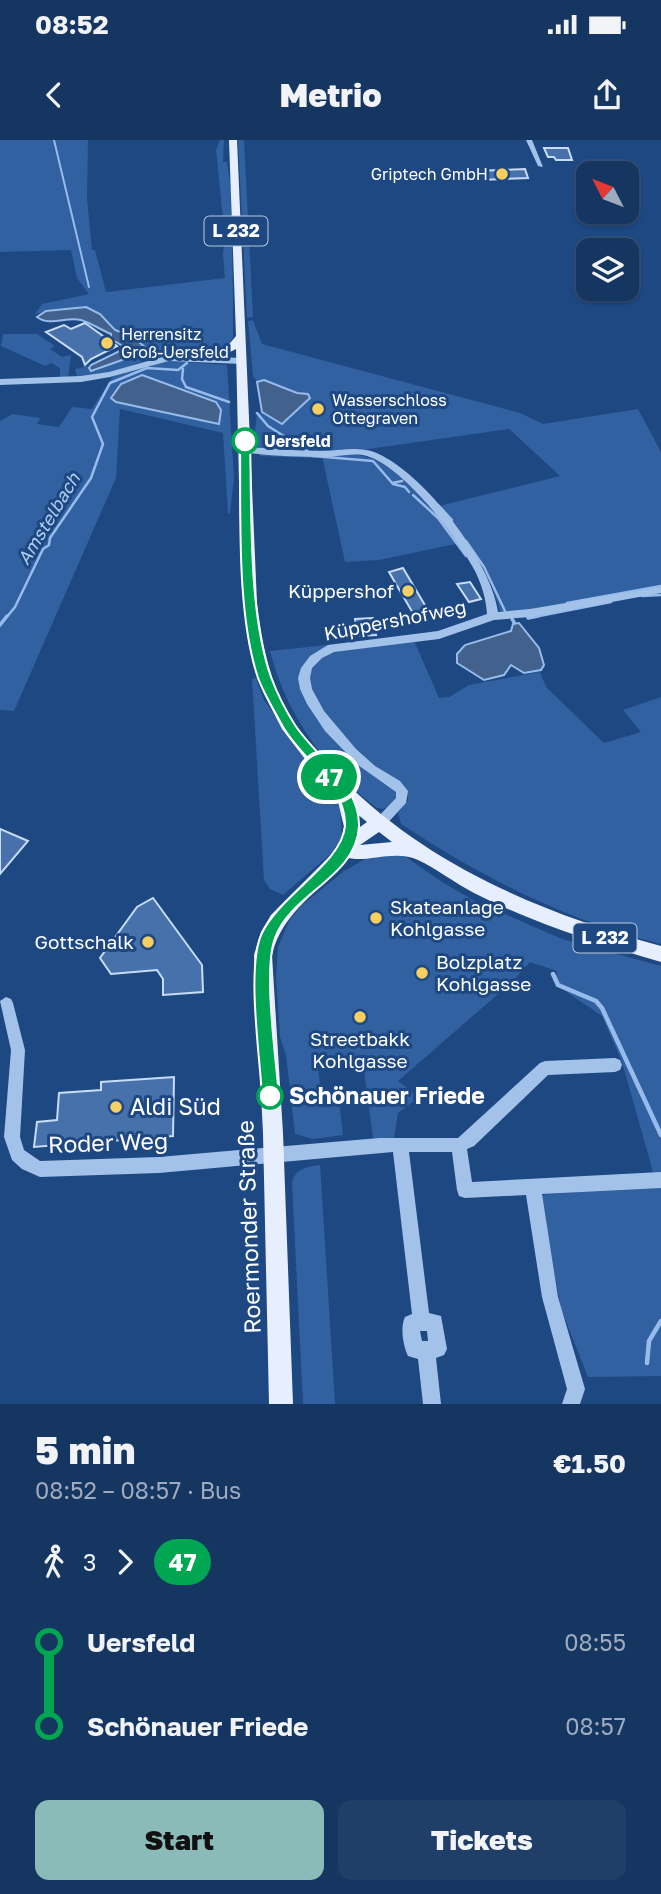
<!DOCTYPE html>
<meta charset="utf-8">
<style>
:root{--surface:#163662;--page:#1f3e68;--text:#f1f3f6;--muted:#9eabbe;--line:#355077;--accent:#8bbbb9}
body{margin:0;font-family:"Golos Text",sans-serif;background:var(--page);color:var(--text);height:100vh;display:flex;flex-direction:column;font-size:26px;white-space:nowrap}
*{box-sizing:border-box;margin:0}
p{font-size:23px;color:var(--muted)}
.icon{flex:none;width:38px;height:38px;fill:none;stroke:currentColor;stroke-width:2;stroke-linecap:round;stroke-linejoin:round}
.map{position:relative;height:1264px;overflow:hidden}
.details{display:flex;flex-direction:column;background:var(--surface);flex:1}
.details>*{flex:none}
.badge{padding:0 14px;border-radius:23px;font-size:24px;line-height:46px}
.needle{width:46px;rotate:312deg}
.fabs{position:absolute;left:576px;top:21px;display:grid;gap:14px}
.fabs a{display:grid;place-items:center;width:63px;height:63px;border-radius:14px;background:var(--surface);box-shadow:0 2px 5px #0004,0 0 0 2px var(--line);font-size:35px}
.map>.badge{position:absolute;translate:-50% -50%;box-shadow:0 0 0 4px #fff}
.legs{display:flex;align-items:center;gap:10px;height:77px;padding:0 35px;font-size:23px}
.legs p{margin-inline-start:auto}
.summary{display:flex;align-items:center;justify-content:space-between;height:119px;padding:0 35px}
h1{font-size:38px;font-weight:800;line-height:52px}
.button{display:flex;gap:14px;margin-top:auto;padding:14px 35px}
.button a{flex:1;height:80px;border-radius:14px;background:var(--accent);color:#111;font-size:28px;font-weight:800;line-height:80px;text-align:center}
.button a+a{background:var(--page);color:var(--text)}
ul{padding:0 35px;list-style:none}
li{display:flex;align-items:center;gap:24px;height:84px;font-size:26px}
li i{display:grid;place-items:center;width:10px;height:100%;margin:0 9px;background:currentColor}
li i::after{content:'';width:18px;height:18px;margin:-9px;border:5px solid;border-radius:50%;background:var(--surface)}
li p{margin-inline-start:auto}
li:first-child i{background:linear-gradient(#0000 50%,currentColor 0)}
li:last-child i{background:linear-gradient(currentColor 50%,#0000 0)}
.status{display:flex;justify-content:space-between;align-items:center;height:49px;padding:0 35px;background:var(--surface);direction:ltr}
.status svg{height:19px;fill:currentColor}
header{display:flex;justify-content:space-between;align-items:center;height:91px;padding:0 35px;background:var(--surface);font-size:32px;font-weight:800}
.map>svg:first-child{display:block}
</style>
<div class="status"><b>08:52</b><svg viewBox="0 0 49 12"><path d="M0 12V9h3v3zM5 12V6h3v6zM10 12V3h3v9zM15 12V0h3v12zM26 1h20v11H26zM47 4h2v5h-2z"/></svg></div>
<header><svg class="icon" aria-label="back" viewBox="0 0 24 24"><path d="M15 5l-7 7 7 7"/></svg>Metrio<svg class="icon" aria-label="share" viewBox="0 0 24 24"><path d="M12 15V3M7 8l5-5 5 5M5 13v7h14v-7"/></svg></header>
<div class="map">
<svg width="661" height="1264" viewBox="0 0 661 1264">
<rect width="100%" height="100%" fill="#1e4882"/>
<!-- green -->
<path fill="#3161a0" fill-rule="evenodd" d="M0,0H88L87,58L92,110H95L106,152L225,138L223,114L225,99L216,10L220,0H224L223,22H227L231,48L233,157V197L228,207C208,218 186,212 163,216C136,220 105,241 77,236L75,229L89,226L91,231H95L141,211C131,195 131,199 116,191C108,186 104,176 96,171C83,164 49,171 35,174L42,164L89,154L77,138L71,110L0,112Z
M238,0H244L253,177L247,178Z
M253,180L262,204L520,273L543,284L638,269L661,312V450L502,477L488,434L439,366L560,336L509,289L362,310L340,309L341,314C394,310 429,368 460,403L379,420L345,422L322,316L316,318L260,316L255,290L257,273L262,272L282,284L310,258L308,254L297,253L265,240L257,242L253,236L248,181Z
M3,194H37L55,206L50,209L62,217L71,215L68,238L60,239V228L51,223L45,226L1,206Z
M169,221L227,225L234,338L230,373L228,374L223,293L120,269L116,338L14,571L0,570V281L13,274L40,278L37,284L59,287L72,267L92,269L113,236ZM142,235L214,262L219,284L116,262L111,256L121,244Z
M412,496L439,558L449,557L469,545L540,532L546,547L604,603L641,592L623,570L661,557V804C568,781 481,737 401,684L398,673L408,660L407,652L399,655L396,663L383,669L377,668C325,629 286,574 270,511Z
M256,538L264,560L340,667L342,697L333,712L283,755L270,749L264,740L252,539Z
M397,715L406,717L442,742L475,761L562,799L661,826V1236L588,1237L561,1169L540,1055L657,1046L622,922L602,876L555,844L557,831L530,822L513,841L398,941L419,957L398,973L394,998H373L364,931L340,928L337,917L317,918L321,953L338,952L343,995L313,999L295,994L286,915L280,897L276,838L278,807L289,781L301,766L344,731L367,718Z
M320,1025L335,1264H303L292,1043C295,1028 307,1027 320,1025Z"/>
<!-- water -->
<path fill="#42618c" stroke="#97bceb" stroke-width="2" d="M86,167L100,174L115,190L131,196L145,207L122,220L91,231L89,228L91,225L126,208L111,199V194C101,190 91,183 81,180C66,176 50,187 37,177L46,171Z
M142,235L216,262L221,270L219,284L116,262L111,258L121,244Z
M264,240L297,253L308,254L310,258L282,284L262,272L257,242Z
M519,483L539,508L544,525L541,530L524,533L511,525L504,535L484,540L457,523V514L465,505L511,491L513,484Z"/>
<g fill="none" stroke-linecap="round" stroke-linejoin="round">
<!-- stream-far3 -->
<path stroke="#97bceb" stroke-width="2" d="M54,0L89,147"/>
<!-- stream-far2 -->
<path stroke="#97bceb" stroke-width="2.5" d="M183,229L182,239L186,247L229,262
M257,273L268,286L309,312
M313,316L373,321L393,344L405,347L409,352
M392,343L402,341
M413,355L438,378L466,416
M438,365L452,380
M466,401L484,427L505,471
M642,456L661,455
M567,463L661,446
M6,478L15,467L43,409L49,405L50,398L91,338L103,304L92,277L110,243L147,228L178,230L187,223
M529,478L611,462"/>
<!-- stream-far1 -->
<path stroke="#97bceb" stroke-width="3.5" d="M528,478L538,476
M512,479L514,482
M0,485L7,476"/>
<!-- stream -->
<path stroke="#97bceb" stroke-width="4.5" d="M553,834L558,845L596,861L602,868L661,995
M647,1223L649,1201L661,1181"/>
</g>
<!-- building -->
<path fill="#4671ab" stroke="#c8dcf7" stroke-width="2" d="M544,8H568L572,20H556L554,17H548Z
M525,29L528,38L480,40L477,31Z
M85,183L117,206L91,219L85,225L82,217L46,192L64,185L71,189Z
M403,428L429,472L414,475L389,432Z
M470,442L481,459L469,462L457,444Z
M373,478L376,495L357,496L355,479Z
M0,689L28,701L0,734Z
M153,758L202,825L203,852L163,855V839L157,830L111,834L100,818L137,767Z
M174,937L173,996L34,1007L37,982L57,980L59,953L101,950V942Z"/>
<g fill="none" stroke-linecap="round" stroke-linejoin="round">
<!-- minor -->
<path fill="#a3c2e9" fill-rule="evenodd" d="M526,0H532L543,27L538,26Z
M169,215L242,218L246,221L242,224L169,221L110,237L81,242L0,245V239L81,236L109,232Z
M246,307C271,308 296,311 321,311C338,311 357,306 374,312C423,331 491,421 498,472L530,469L661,447V453L530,477L494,480L439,499L334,512L322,518L312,528L310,538L312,549L324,571L356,609L375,626L400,641L408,651L406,663L383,688H375L373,684L375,680L396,658V652L358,625L325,591L307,564L300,549L298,538L301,528L310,516L328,505L438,491L487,474C486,459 482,446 476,433C458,398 405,328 367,316C353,312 337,317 324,317C298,317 268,316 243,312V308Z
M6,857L11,859L13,863L25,910L20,997L24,1010L40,1021L159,1017L379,998H458L540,923L545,921L615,918L620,920L622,925L620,930L615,932L548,935L474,1006L467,1009L472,1042L661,1032V1048L542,1054L558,1157L585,1249L580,1264H562L567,1249L542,1157L526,1055L465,1058L459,1056L457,1050L452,1012H409L429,1173L441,1176L447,1209L444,1215L436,1218L441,1264H423L418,1219L408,1216C403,1205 400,1188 405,1177L412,1174L393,1012L159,1033L40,1037L22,1029L12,1020L4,997L11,910L0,861ZM420,1191H427L428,1201H422Z"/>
<!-- major -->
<path fill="#e7effe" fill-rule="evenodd" d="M229,0H237L257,463C261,496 267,530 281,560C296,591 319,617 343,640C432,728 543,773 661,806V822C597,803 533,783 474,753C455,743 437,729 418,720C396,709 366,723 349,718C322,750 282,771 272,815L283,993L293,1264H269L263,993L254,815L261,792L271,775L339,707L344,687L336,653L305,619L282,589L263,552L253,524L247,494L241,430L236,209L214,220L205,218L226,208L236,196ZM356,673L367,682L360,687ZM379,692L392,702L360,705Z"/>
</g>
<!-- line-1 -->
<path fill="#00a651" stroke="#fff" stroke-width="2" d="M245,298L250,301C252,371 248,472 271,537C277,553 286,571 295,585C315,616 360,644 359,686C357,737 291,753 275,798C263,830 276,918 279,956L276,961L270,964L264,961L262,956C260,917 246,825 262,793C280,755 342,723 345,686C347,645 299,618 282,585C274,570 264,554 258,538C236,472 241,371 240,301Z"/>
<!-- markers -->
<g fill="#f8d062" stroke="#1e4882" stroke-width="2.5">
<circle cx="502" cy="34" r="7"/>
<circle cx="107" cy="203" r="7"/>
<circle cx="318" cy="269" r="7"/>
<circle cx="408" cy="451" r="7"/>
<circle cx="376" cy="778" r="7"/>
<circle cx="148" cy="802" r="7"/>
<circle cx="422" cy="833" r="7"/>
<circle cx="360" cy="877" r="7"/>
<circle cx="116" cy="967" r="7"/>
</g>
<g fill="#fff" stroke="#00a651" stroke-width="3.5">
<circle cx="245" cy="301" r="12"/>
<circle cx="270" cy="956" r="12"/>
</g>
<g text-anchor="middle" stroke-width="6" stroke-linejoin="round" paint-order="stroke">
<!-- far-poi labels -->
<g font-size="16" fill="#fff" stroke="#1e4882" text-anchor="start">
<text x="488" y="40" text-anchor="end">Griptech GmbH</text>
<text x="121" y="200">Herrensitz<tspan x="121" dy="18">Groß-Uersfeld</tspan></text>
<text x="332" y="266">Wasserschloss<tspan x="332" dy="18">Ottegraven</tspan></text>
</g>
<!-- far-stop labels -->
<g font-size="16" font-weight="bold" fill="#fff" stroke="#1e4882" text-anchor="start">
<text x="264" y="307">Uersfeld</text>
</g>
<!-- shield labels -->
<g fill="#1e4882" stroke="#bcc8da" stroke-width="2">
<rect x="204.5" y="76.5" width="63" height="29" rx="5"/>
<rect x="573.5" y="783.5" width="63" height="29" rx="5"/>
</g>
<g font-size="18" font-weight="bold" fill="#fff">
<text x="236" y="97">L 232</text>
<text x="605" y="804">L 232</text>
</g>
<!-- far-water labels -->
<g font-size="18" font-style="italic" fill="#afccf1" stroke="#1e4882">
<text transform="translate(49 379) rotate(-59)" y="6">Amstelbach</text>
</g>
<!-- poi labels -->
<g font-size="19" fill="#fff" stroke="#1e4882" text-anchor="end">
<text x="394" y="458">Küppershof</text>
<text x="390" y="774" text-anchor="start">Skateanlage<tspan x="390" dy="22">Kohlgasse</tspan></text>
<text x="134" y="809">Gottschalk</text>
<text x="436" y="829" text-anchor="start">Bolzplatz<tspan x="436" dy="22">Kohlgasse</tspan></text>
<text x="360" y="906" text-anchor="middle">Streetbakk<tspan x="360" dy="22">Kohlgasse</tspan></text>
</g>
<!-- street labels -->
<g font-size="19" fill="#fff" stroke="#1e4882">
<text transform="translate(395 480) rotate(-11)" y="7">Küppershofweg</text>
</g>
<!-- near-stop labels -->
<g font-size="23" font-weight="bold" fill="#fff" stroke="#1e4882" text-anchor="start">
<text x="289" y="964">Schönauer Friede</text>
</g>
<!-- near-poi labels -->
<g font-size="23" fill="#fff" stroke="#1e4882" text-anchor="start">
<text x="130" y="975">Aldi Süd</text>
</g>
<!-- near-street labels -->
<g font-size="23" fill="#fff" stroke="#1e4882">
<text transform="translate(108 1003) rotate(-2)" y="8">Roder Weg</text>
<text transform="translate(249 1087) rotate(-92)" y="8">Roermonder Straße</text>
</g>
</g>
</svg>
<div class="fabs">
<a><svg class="needle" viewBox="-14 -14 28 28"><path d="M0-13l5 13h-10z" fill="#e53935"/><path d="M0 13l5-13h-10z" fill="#9eabbe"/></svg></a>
<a><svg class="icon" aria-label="layers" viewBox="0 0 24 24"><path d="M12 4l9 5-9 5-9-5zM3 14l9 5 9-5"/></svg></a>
</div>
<b class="badge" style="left:329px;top:637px;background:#00a651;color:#fff">47</b>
</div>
<section class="details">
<div class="summary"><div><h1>5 min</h1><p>08:52 – 08:57 · Bus</p></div><b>€1.50</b></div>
<div class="legs"><svg class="icon" aria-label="walk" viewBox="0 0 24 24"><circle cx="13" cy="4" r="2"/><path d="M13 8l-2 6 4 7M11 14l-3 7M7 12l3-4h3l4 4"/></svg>3<svg class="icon" aria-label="forward" viewBox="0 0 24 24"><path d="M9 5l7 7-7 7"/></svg><b class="badge" style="background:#00a651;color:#fff">47</b></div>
<ul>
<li><i style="color:#00a651"></i><b>Uersfeld</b><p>08:55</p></li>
<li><i style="color:#00a651"></i><b>Schönauer Friede</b><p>08:57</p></li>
</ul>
<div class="button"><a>Start</a><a>Tickets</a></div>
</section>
